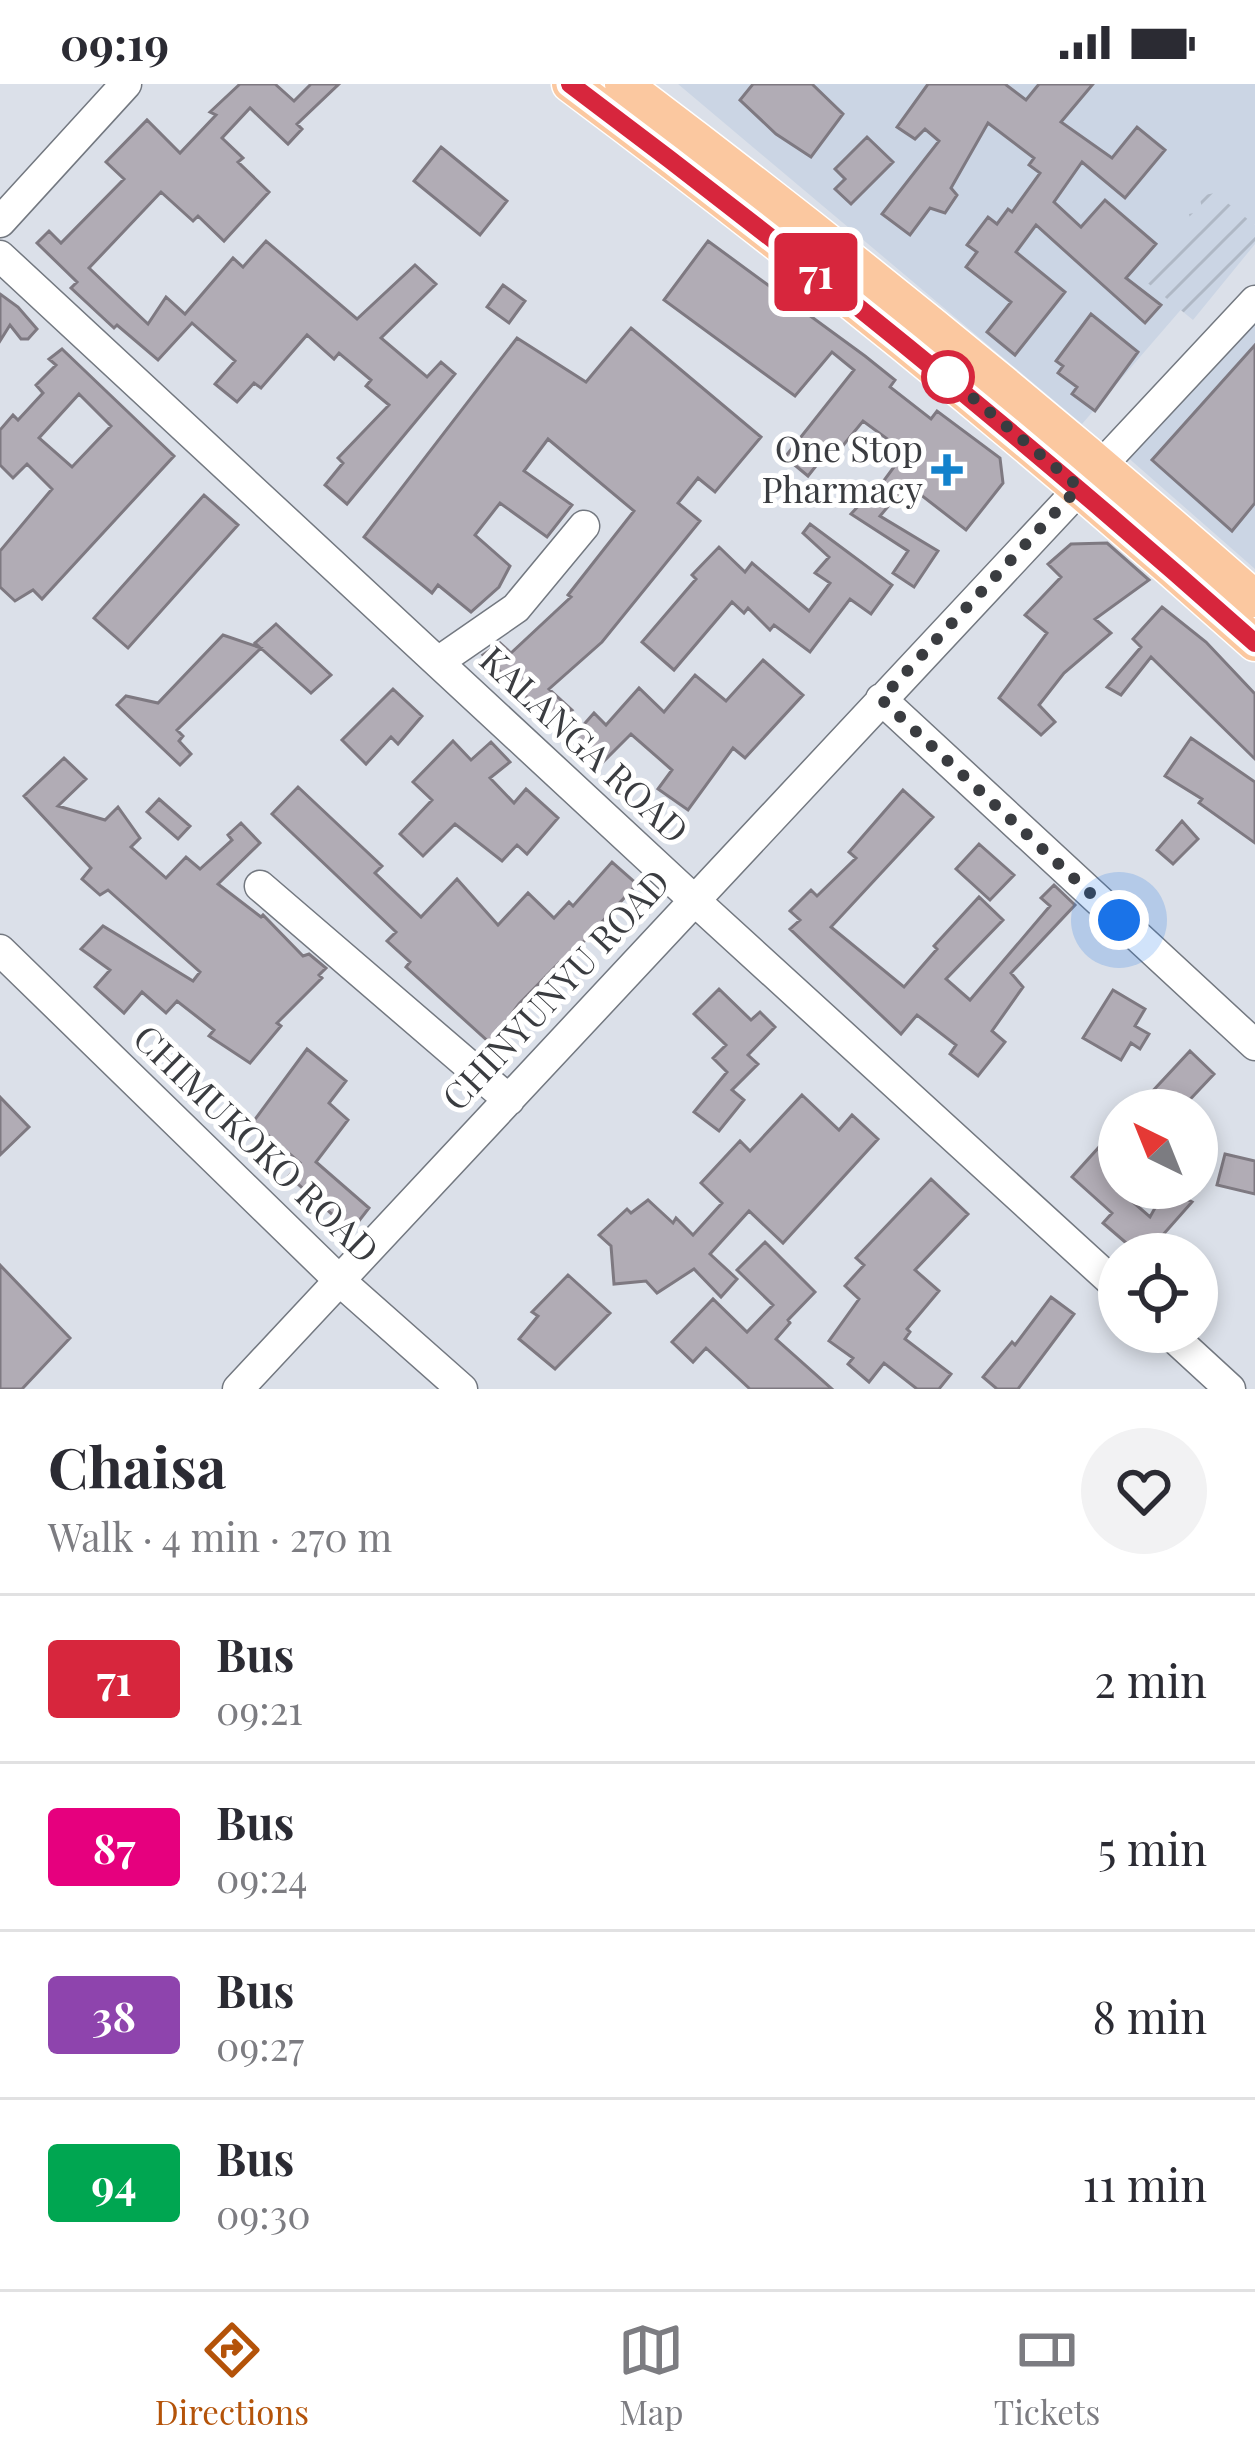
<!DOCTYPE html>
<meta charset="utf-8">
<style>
:root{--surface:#fff;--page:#f2f2f3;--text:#2b2b33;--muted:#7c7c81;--line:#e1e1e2;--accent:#b45309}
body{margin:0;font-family:"Playfair Display",serif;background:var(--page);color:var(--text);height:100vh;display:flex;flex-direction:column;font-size:45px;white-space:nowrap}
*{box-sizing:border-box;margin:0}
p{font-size:39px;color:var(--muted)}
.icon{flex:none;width:66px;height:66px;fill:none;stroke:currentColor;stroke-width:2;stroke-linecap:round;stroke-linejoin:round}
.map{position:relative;height:1305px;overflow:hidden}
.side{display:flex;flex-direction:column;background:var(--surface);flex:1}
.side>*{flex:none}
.badge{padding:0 24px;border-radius:9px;font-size:42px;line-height:78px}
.needle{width:78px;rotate:317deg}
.buttons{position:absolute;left:1098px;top:1005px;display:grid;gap:24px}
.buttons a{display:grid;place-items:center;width:120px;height:120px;border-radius:50%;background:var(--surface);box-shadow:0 6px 18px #0003;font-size:60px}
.you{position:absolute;width:60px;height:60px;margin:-30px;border:9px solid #fff;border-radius:50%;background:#1a73e8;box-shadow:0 0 0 18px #1a73e833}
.map>.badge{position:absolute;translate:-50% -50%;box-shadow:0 0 0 6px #fff}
.round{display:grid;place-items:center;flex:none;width:126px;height:126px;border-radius:63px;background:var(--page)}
.summary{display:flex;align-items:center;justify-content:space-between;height:204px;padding:0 48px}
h1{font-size:57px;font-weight:700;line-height:90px}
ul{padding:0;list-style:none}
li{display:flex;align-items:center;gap:36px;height:168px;padding:0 48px;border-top:3px solid var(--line)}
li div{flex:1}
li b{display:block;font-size:45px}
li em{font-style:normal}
li .badge{min-width:132px;font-weight:700;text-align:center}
.status{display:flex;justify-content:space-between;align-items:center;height:84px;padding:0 60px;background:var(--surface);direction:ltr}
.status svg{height:33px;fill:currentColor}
.tabs{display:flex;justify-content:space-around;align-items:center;height:168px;border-top:3px solid var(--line);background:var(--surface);font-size:33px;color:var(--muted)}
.tabs a{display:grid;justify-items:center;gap:6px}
.tabs .on{color:var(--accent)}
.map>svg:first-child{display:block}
</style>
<div class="status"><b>09:19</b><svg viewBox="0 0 49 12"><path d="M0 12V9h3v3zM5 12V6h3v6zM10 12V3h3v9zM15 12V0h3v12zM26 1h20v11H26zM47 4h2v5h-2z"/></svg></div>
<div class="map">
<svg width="1255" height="1305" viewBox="0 0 1255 1305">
<defs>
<pattern id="industrial-furrows" width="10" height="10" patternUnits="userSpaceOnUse" patternTransform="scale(3)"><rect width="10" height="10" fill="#cbd5e4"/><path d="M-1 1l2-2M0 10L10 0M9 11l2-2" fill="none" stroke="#afb8c5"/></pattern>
</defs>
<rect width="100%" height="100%" fill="#dbe0e9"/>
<!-- built -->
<path fill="#cbd5e4" d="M678,0H1255V140L1082,340Z
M1255,237V485L1125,371Z"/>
<!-- industrial -->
<path fill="url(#industrial-furrows)" d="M1215,109L1255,141V160L1193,236L1139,192L1162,164L1176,166L1193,146L1189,130L1203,127L1199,112Z"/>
<!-- building -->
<path fill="#b1acb5" stroke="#7e7981" stroke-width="3" fill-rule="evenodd" d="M240,0H275L294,17L311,0H339L297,40L302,45L288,60L250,24L222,54L243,74L238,78L269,108L224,157L198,132L193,137L161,108L89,184L148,240L166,213L185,230L233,174L243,183L266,157L357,235L415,181L436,200L381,254L427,293L441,278L455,290L347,420L325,401L343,379L338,374L389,321L366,302L371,296L339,269L334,275L307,251L261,304L254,299L237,318L215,300L235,277L192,239L158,276L117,241L114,244L71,204L77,198L37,159L49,147L61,159L124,95L106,78L147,36L180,69L216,31L210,28Z
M753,0H812L843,30L811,73L776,50L740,16Z
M928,0H1005L1026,16L1039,0H1093L1061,38L1112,74L1137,43L1165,66L1125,114L1082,78L1054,118L1081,143L1105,116L1156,160L1126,194L1161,221L1145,239L1036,141L1016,168L1065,208L1015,271L987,248L1011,218L966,183L977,168L967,161L988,133L997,140L1008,125L1012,128L1040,89L1029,81L1034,74L988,39L951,104L957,111L945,129L930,124L910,151L882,130L939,57L925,45L915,55L897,43Z
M867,53L893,78L851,120L835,105L845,95L835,85Z
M441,63L507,117L480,151L414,97Z
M708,157L865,272L895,296L890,303L931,335L937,327L1000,374L1003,399L966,446L907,400L880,432L938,467L914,503L893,489L908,467L851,430L862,418L866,421L905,368L863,337L841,364L834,359L808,392L785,373L854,286L832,268L795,312L664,216Z
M503,201L525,217L509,239L487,223Z
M0,210L18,223L37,245L28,255H21L10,241L0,257Z
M1091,230L1138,268L1095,327L1072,310L1077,303L1058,289L1063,282L1056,277Z
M631,244L761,353L715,408L698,394L678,419L700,437L602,558L549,605L572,626L554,639L483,571L500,559L511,569L571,513L568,511L634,427L548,355L524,387L572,421L547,453L500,419L475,451L510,482L499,503L471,528L438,501L432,509L364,453L517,254L586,298Z
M1255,261V419L1232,447L1152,376Z
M62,265L174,372L42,515L33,506L15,517L0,503V467L52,405L27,380L13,394L0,381V346L13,331L18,336L43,309L36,301L56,281L49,275ZM79,310L111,342L72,383L39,354Z
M204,411L238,441L128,564L94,534Z
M810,440L892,501L871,530L850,515L810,568L774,541L770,546L748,524L744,529L732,518L674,586L642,558L696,495L692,491L719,463L745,488L752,479L809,527L830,499L815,489L829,473L803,449Z
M1107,459L1149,496L1095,535L1111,549L1064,589L1039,621L1055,638L1041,651L999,614L1047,549L1025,531L1061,493L1048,480L1071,460Z
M1162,523L1206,558L1255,610V675L1151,573L1121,611L1107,603L1141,563L1133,555Z
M276,540L331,591L311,609L255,559Z
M223,551L261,564L177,646L183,652L179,657L191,670L180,681L117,621L126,612L158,619Z
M763,576L803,611L745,674L733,664L688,726L658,705L672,686L631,650L599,682L572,654L594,629L606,641L639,604L664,628L695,591L726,617Z
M393,605L422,632L398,660L391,653L366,680L342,656Z
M1191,654L1255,698V759L1199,719L1202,715L1165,692Z
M453,657L471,676L491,658L510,678L490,694L514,719L526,705L558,734L527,770L517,761L502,777L455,740L423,772L400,750L432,716L413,698Z
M64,674L86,695L58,722L105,736L118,723L140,754L131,763L166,794L186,773L200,785L232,756L228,751L241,739L260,759L218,800L261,833L263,831L303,872L309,870L326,884L319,891L322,894L277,939L281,942L250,979L209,952L214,946L177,917L166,929L142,908L124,929L95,903L110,886L81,865L103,842L193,897L200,888L108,806L100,811L82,795L91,784L24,712Z
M298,703L382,782L375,789L421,833L457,795L498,841L528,809L554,834L569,818L573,822L612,778L637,800L562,881L559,879L519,920L490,959L406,883L410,878L387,857L396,848L272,730Z
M903,706L933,733L831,843L904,903L937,865L934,862L979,813L1003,836L946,895L970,916L1050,822L1041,814L1054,801L1075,821L1011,889L1023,903L992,947L1005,958L978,992L950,970L956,961L917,931L901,950L790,845L800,836L790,827L811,806L817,812L856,774L849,768Z
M159,715L190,742L178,755L147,728Z
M1182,737L1198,755L1173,780L1157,766Z
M979,760L1014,791L990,816L956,785Z
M719,905L751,936L760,928L775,943L748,971L758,980L732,1006L744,1016L719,1047L694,1028L727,988L713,974L726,961L694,930Z
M1113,906L1145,925L1135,942L1149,950L1140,965L1131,959L1121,976L1083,954Z
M307,965L346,997L329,1019L348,1036L316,1078L369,1124L351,1147L289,1092L300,1079L253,1038Z
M1190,967L1214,990L1180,1026H1135Z
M802,1011L839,1046L852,1031L878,1055L783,1159L749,1127L710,1170L737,1195L721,1213L694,1185L657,1209L646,1197L614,1200L611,1162L599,1151L627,1125L631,1129L648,1116L673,1139L676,1134L693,1151L722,1119L701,1099L740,1057L750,1067Z
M0,1013L29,1043L0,1071Z
M1119,1041V1092L1112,1100L1150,1133L1166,1104L1192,1118L1146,1170H1139L1103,1139L1112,1129L1072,1093Z
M1225,1070L1255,1077V1110L1217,1101Z
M931,1095L968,1130L915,1186L939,1207L907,1245L910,1248L905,1255L951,1290L939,1305H917L884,1279L869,1298L848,1280L853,1274L829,1257L859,1215L845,1202L864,1181L856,1174Z
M765,1158L815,1208L788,1236L790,1239L776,1255L832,1305H750L706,1264L693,1278L672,1258L713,1215L747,1248L773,1221L737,1186Z
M0,1181L70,1254L22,1305H0Z
M568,1191L610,1229L555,1285L519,1255L538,1232L532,1228Z
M1051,1213L1074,1230L1018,1305H997L983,1293L1012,1258L1015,1261Z"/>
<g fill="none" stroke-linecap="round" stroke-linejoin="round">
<defs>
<path id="minor" d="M0,138L126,0
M0,172L693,815L1119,1204
M438,578L516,524L584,442
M881,615L1255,961
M260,802L509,1016
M0,866L340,1197L462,1305
M1168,1248L1230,1305
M238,1305L1255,217"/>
<path id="major" d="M570,0C807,177 1035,362 1255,559
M623,0C841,164 1051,335 1255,515"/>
</defs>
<!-- minor casing -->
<use href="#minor" stroke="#737880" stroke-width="33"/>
<!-- major casing -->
<use href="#major" stroke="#fff" stroke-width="39"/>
<!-- minor -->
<use href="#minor" stroke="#fff" stroke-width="30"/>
<!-- major -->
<use href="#major" stroke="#fbc8a0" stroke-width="36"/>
</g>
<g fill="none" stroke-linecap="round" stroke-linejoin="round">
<defs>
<path id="line" d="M570,0C807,177 1035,363 1255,559"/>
</defs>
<!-- line casing -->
<use href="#line" stroke="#fff" stroke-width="27"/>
<!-- line -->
<use href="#line" stroke="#d7263d" stroke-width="18"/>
<!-- walk -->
<path stroke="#3a3c40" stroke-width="12" stroke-dasharray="0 21.6" d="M948,293L936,283L1079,403L881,615L1119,836"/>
</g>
<!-- markers -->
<circle fill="#fff" stroke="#d7263d" stroke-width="6" cx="948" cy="293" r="24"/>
<path fill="#1382cc" stroke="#fff" stroke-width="4.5" d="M941 368h12v12h12v12h-12v12h-12v-12h-12v-12h12z"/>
<g text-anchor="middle" stroke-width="10" stroke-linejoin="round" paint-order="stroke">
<!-- poi labels -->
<g font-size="36" fill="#3a3c40" stroke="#fff" text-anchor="end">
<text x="923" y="378">One Stop<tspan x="923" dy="41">Pharmacy</tspan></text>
</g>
<!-- street labels -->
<g font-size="36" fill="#3a3c40" stroke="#fff">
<text transform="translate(584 661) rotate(43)" y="13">KALANGA ROAD</text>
<text transform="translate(556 906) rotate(-47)" y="13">CHINYUNYU ROAD</text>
<text transform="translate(256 1060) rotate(44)" y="13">CHIMUKOKO ROAD</text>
</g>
</g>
</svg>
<div class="buttons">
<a><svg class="needle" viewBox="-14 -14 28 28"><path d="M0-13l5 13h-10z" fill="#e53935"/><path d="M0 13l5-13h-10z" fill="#7c7c81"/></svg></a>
<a><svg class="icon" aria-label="locate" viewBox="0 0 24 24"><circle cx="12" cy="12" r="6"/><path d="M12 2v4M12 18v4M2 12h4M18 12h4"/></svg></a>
</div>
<div class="you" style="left:1119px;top:836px"></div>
<b class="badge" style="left:816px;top:188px;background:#d7263d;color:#fff">71</b>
</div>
<section class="side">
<div class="summary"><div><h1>Chaisa</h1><p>Walk · 4 min · 270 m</p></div><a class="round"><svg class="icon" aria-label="heart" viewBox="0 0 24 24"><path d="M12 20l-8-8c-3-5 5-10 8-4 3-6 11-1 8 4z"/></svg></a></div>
<ul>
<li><span class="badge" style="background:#d7263d;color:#fff">71</span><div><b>Bus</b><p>09:21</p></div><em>2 min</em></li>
<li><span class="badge" style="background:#e6007e;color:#fff">87</span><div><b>Bus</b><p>09:24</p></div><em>5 min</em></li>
<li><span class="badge" style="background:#8e44ad;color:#fff">38</span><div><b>Bus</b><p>09:27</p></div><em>8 min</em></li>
<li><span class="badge" style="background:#00a651;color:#fff">94</span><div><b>Bus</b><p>09:30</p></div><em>11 min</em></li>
</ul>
</section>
<nav class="tabs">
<a class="on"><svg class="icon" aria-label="directions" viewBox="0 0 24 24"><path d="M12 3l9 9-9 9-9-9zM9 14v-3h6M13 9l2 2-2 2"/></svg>Directions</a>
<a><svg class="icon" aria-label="map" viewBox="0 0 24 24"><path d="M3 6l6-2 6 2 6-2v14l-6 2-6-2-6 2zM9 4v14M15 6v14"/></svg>Map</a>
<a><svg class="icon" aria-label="tickets" viewBox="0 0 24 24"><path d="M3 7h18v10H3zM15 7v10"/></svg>Tickets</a>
</nav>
